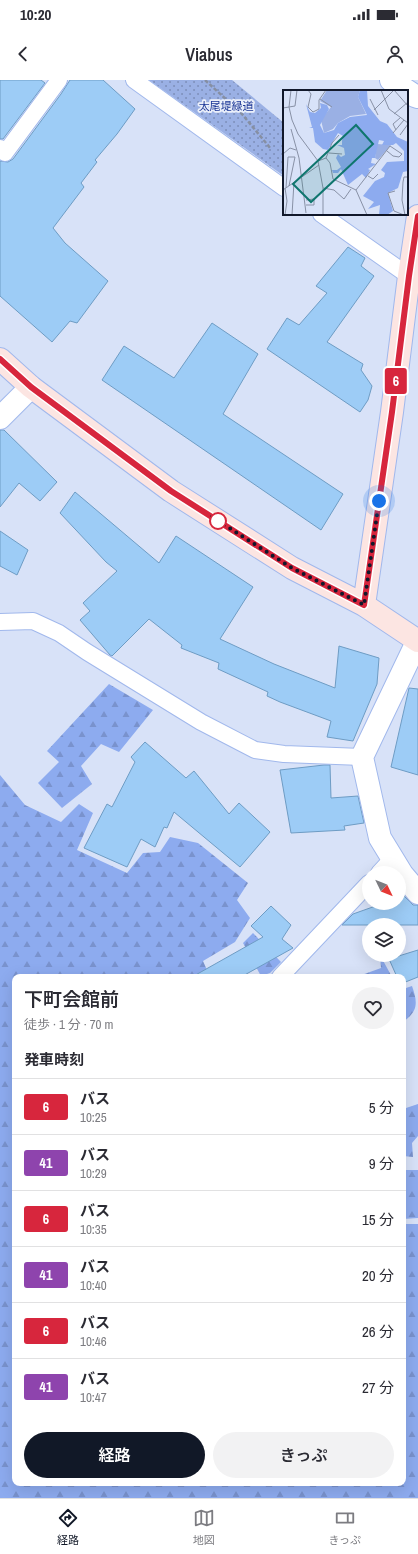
<!DOCTYPE html>
<html lang="ja">
<meta charset="utf-8">
<style>
:root{--surface:#fff;--page:#f2f2f3;--text:#2b2b33;--muted:#7c7c81;--line:#e1e1e2;--accent:#111827}
body{margin:0;font-family:"Archivo Narrow","Noto Sans JP",sans-serif;background:var(--page);color:var(--text);height:100vh;display:flex;flex-direction:column;font-size:15px;white-space:nowrap}
*{box-sizing:border-box;margin:0}
p{font-size:13px;color:var(--muted)}
.icon{flex:none;width:22px;height:22px;fill:none;stroke:currentColor;stroke-width:2;stroke-linecap:round;stroke-linejoin:round}
.map{position:relative;flex:1;overflow:hidden}
.drawer{position:absolute;left:12px;top:894px;width:394px;height:512px;display:flex;flex-direction:column;background:var(--surface);border-radius:8px;box-shadow:0 4px 16px #0002}
.drawer>*{flex:none}
.badge{padding:0 8px;border-radius:3px;font-size:14px;line-height:26px}
.needle{width:26px;rotate:133deg}
.controls{position:absolute;left:362px;top:786px;display:grid;gap:8px}
.controls a{display:grid;place-items:center;width:44px;height:44px;border-radius:50%;background:var(--surface);box-shadow:0 4px 16px #0002;font-size:20px}
.you{position:absolute;width:20px;height:20px;margin:-10px;border:3px solid #fff;border-radius:50%;background:#1a73e8;box-shadow:0 0 0 6px #1a73e833}
.map>.badge{position:absolute;translate:-50% -50%;box-shadow:0 0 0 2px #fff}
h2{padding:0 12px;font-size:15px;line-height:36px}
.round{display:grid;place-items:center;flex:none;width:42px;height:42px;border-radius:21px;background:var(--page)}
.overview{display:flex;align-items:center;justify-content:space-between;height:68px;padding:0 12px}
h1{font-size:19px;font-weight:600;line-height:30px}
.primary-button{display:flex;gap:8px;margin-top:auto;padding:8px 12px}
.primary-button a{flex:1;height:46px;border-radius:24px;background:var(--accent);color:#fff;font-size:16px;font-weight:600;line-height:46px;text-align:center}
.primary-button a+a{background:var(--page);color:var(--text)}
ul{padding:0;list-style:none}
li{display:flex;align-items:center;gap:12px;height:56px;padding:0 12px;border-top:1px solid var(--line)}
li div{flex:1}
li b{display:block;font-size:15px}
li em{font-style:normal}
li .badge{min-width:44px;font-weight:700;text-align:center}
.status{display:flex;justify-content:space-between;align-items:center;height:28px;padding:0 20px;background:var(--surface);direction:ltr}
.status svg{height:11px;fill:currentColor}
header{display:flex;justify-content:space-between;align-items:center;height:52px;padding:0 12px;background:var(--surface);font-size:18px;font-weight:600}
.tab-bar{display:flex;justify-content:space-around;align-items:center;height:56px;border-top:1px solid var(--line);background:var(--surface);font-size:11px;color:var(--muted)}
.tab-bar a{display:grid;justify-items:center;gap:2px}
.tab-bar .active{color:var(--accent)}
.map>svg:first-child{display:block}
</style>
<div class="status"><b>10:20</b><svg viewBox="0 0 49 12"><path d="M0 12V9h3v3zM5 12V6h3v6zM10 12V3h3v9zM15 12V0h3v12zM26 1h20v11H26zM47 4h2v5h-2z"/></svg></div>
<header><svg class="icon" aria-label="back" viewBox="0 0 24 24"><path d="M15 5l-7 7 7 7"/></svg>Viabus<svg class="icon" aria-label="person" viewBox="0 0 24 24"><circle cx="12" cy="8" r="4"/><path d="M4 21q1-7 8-7t8 7"/></svg></header>
<div class="map">
<svg width="418" height="1418" viewBox="0 0 418 1418">
<defs>
<pattern id="grass-dots" width="8" height="8" patternUnits="userSpaceOnUse"><rect width="8" height="8" fill="#9ab0e4"/><path d="M2 2h.1M6 6h.1" fill="none" stroke="#7c8eb9" stroke-width="1.8" stroke-linecap="round"/></pattern>
<pattern id="forest-firs" width="22" height="20" patternUnits="userSpaceOnUse"><rect width="22" height="20" fill="#8dabef"/><path d="M5 1l3.5 6h-7zM16 11l3.5 6h-7z" fill="#7992cd"/></pattern>
</defs>
<rect width="100%" height="100%" fill="#d8e2f8"/>
<!-- grass -->
<path fill="url(#grass-dots)" d="M149,0H232L284,43V96Z"/>
<!-- forest -->
<path fill="url(#forest-firs)" d="M109,604L153,630L119,672L101,664L81,686L92,704L62,728L38,703L59,682L47,671Z
M0,695L25,725L61,742L79,724L93,733L77,770L127,793L143,773L160,772L170,757L198,763L248,803L237,820L250,838L235,862L203,881L210,897H15V1403H403V1144H418V1418H0Z
M253,853L281,882L270,893L261,896L243,863Z
M380,875L392,897H356L381,888Z
M412,906C418,923 418,931 403,942V909Z
M418,1024V1056L412,1063L413,1077L403,1076V1029Z
M403,1090H418V1138L403,1139Z"/>
<!-- building -->
<path fill="#9dccf6" stroke="#6e9cc4" d="M0,0H41L45,3L3,59H0Z
M70,0H103L135,29L117,54L95,80L97,82L81,103L84,107L53,148L65,163L108,201L77,243L70,241L52,262L0,216V81L8,82L13,79L61,14Z
M348,167L365,178L361,186L374,196L327,262L363,284L361,290L372,306L368,320L360,332L267,269L287,238L299,245L327,213L316,206Z
M212,243L258,274L223,334L343,414L321,450L102,300L124,266L174,298Z
M0,350H4L57,402L40,421L19,403L0,427Z
M75,412L159,483L176,456L253,507L220,559L274,584L335,608L339,566L379,578L377,604L353,661L327,657L331,641L280,622L267,616L268,612L218,589L219,583L181,568L182,565L149,539L112,576L110,575L80,540L90,531L83,523L117,491L106,482L60,433Z
M0,451L28,470L17,495L0,486Z
M409,608L418,609V695L391,687Z
M145,662L186,698L194,691L229,734L239,723L270,752L240,787L174,732L167,748L164,747L155,767L141,759L127,787L84,768L107,724L112,727L135,682L131,677Z
M324,685H330L331,718L358,716L364,743L344,746L345,750L291,753L280,690Z
M404,816L413,825H418V845H342L353,834L384,823H399V818Z
M271,826L291,845L282,859L293,868L241,897H192L263,857L251,846Z
M418,870V897L403,903V897H397L389,879Z"/>
<g fill="none" stroke-linecap="round" stroke-linejoin="round">
<defs>
<path id="service" d="M134,0L284,108
M0,68L5,73L59,0
M321,134L416,201
M0,542L33,541L59,553L87,572L201,642L255,670L284,674L362,677
M379,793L392,779
M280,897L369,803"/>
<path id="minor" d="M391,0L415,16L418,17
M0,338L31,307
M418,560L362,677L380,758L402,794L418,813"/>
<path id="secondary" d="M0,279L31,307L171,411L292,488L364,525L418,561
M364,525L392,332L409,196L418,136"/>
</defs>
<!-- service casing -->
<use href="#service" stroke="#a1b8ec" stroke-width="18"/>
<!-- minor casing -->
<use href="#minor" stroke="#a1b8ec" stroke-width="24"/>
<!-- secondary casing -->
<use href="#secondary" stroke="#a1b8ec" stroke-width="24"/>
<!-- path -->
<path stroke="#868fa3" stroke-width="2.5" stroke-dasharray="4 2" stroke-linecap="butt" d="M205,0L242,34L271,69"/>
<!-- service -->
<use href="#service" stroke="#fff" stroke-width="16"/>
<!-- minor -->
<use href="#minor" stroke="#fff" stroke-width="22"/>
<!-- secondary -->
<use href="#secondary" stroke="#fce5e2" stroke-width="22"/>
</g>
<g fill="none" stroke-linecap="round" stroke-linejoin="round">
<defs>
<path id="line" d="M0,279L31,307L171,411L292,488L364,525L392,332L409,196L418,136"/>
</defs>
<!-- line casing -->
<use href="#line" stroke="#fff" stroke-width="9"/>
<!-- line -->
<use href="#line" stroke="#d7263d" stroke-width="6"/>
<!-- walk -->
<path stroke="#11182b" stroke-width="4" stroke-dasharray="0 7.2" d="M218,441L212,437L292,488L364,525L379,421"/>
</g>
<!-- markers -->
<circle fill="#fff" stroke="#d7263d" stroke-width="2" cx="218" cy="441" r="8"/>
<g text-anchor="middle" stroke-width="3.5" stroke-linejoin="round" paint-order="stroke">
<!-- park labels -->
<g font-size="11" fill="#193595" stroke="#eaeffa">
<text x="226" y="30">太尾堤緑道</text>
</g>
</g>
<!-- overview -->
<g transform="translate(283 10)">
<rect width="125" height="125" fill="#d8e2f8"/>
<path d="M44,0H77L75,7L83,24L67,26L55,33L50,39L41,43L38,30L48,17L37,11ZM94,54L108,55L95,70L92,68Z" fill="#9ab0e4"/>
<path d="M77,0H84L85,16L97,31L104,34L114,47L125,52V81L120,82L115,98L105,103L110,121L104,125H96L97,115L85,119L91,112L80,106L92,91L101,87L102,83L98,80L104,72L121,71V61L113,53L110,55H99L101,51L96,50L92,68H89L88,73L93,74L85,79L87,80L83,88L79,84L65,95L58,79L55,83H50L49,80H54L58,77L53,68L55,64L58,67L62,65L61,58L54,55H59V51L55,52L59,51L60,46L55,43L45,60L40,59L32,52L30,38H26L29,37L23,14L27,22L32,23L38,18L37,13L44,15L46,19L37,35L41,43L51,40L55,33L67,27L84,25L75,7Z" fill="#8dabef"/>
<path fill="none" stroke="#8891a6" stroke-width="1" d="M8,0L6,17L9,30L15,44L35,71L40,98V125M25,0L28,4L25,17L30,22L36,19V10L43,0M98,0L106,19L125,33M111,0L125,16M37,9L49,17M87,9L95,25M0,18L12,16L14,0M91,20L111,0M111,24L125,12M8,39L16,68L23,123M113,40L110,34L117,28M110,43L121,30M117,45L125,34M46,63L59,64M0,64L7,58L13,60M43,68L47,73L50,89L73,100M35,71L43,68L49,53L56,45M85,86L90,89L95,84M3,98L5,67H12L6,96M40,98L51,100L61,109L68,99M0,100L36,75M73,100L107,56L119,64L116,67L110,66L104,61M73,100L84,125M112,101L105,103L111,121L121,125M23,110L31,109V115H23M2,125L4,111L2,98M9,125L11,92M122,125L119,110L120,92L121,87H125"/>
<path fill="#0f766e" fill-opacity="0.15" stroke="#0f766e" stroke-width="2" d="M73,35L90,54L28,112L10,94Z"/>
<rect width="125" height="125" fill="none" stroke="#11182b" stroke-width="2"/>
</g>
</svg>
<div class="controls">
<a><svg class="needle" viewBox="-14 -14 28 28"><path d="M0-13l5 13h-10z" fill="#e53935"/><path d="M0 13l5-13h-10z" fill="#7c7c81"/></svg></a>
<a><svg class="icon" aria-label="layers" viewBox="0 0 24 24"><path d="M12 4l9 5-9 5-9-5zM3 14l9 5 9-5"/></svg></a>
</div>
<div class="you" style="left:379px;top:421px"></div>
<b class="badge" style="left:396px;top:301px;background:#d7263d;color:#fff">6</b>
<section class="drawer">
<div class="overview"><div><h1>下町会館前</h1><p>徒歩 · 1 分 · 70 m</p></div><a class="round"><svg class="icon" aria-label="heart" viewBox="0 0 24 24"><path d="M12 20l-8-8c-3-5 5-10 8-4 3-6 11-1 8 4z"/></svg></a></div>
<h2>発車時刻</h2>
<ul>
<li><span class="badge" style="background:#d7263d;color:#fff">6</span><div><b>バス</b><p>10:25</p></div><em>5 分</em></li>
<li><span class="badge" style="background:#8e44ad;color:#fff">41</span><div><b>バス</b><p>10:29</p></div><em>9 分</em></li>
<li><span class="badge" style="background:#d7263d;color:#fff">6</span><div><b>バス</b><p>10:35</p></div><em>15 分</em></li>
<li><span class="badge" style="background:#8e44ad;color:#fff">41</span><div><b>バス</b><p>10:40</p></div><em>20 分</em></li>
<li><span class="badge" style="background:#d7263d;color:#fff">6</span><div><b>バス</b><p>10:46</p></div><em>26 分</em></li>
<li><span class="badge" style="background:#8e44ad;color:#fff">41</span><div><b>バス</b><p>10:47</p></div><em>27 分</em></li>
</ul>
<div class="primary-button"><a>経路</a><a>きっぷ</a></div>
</section>
</div>
<nav class="tab-bar">
<a class="active"><svg class="icon" aria-label="directions" viewBox="0 0 24 24"><path d="M12 3l9 9-9 9-9-9zM9 14v-3h6M13 9l2 2-2 2"/></svg>経路</a>
<a><svg class="icon" aria-label="map" viewBox="0 0 24 24"><path d="M3 6l6-2 6 2 6-2v14l-6 2-6-2-6 2zM9 4v14M15 6v14"/></svg>地図</a>
<a><svg class="icon" aria-label="tickets" viewBox="0 0 24 24"><path d="M3 7h18v10H3zM15 7v10"/></svg>きっぷ</a>
</nav>
